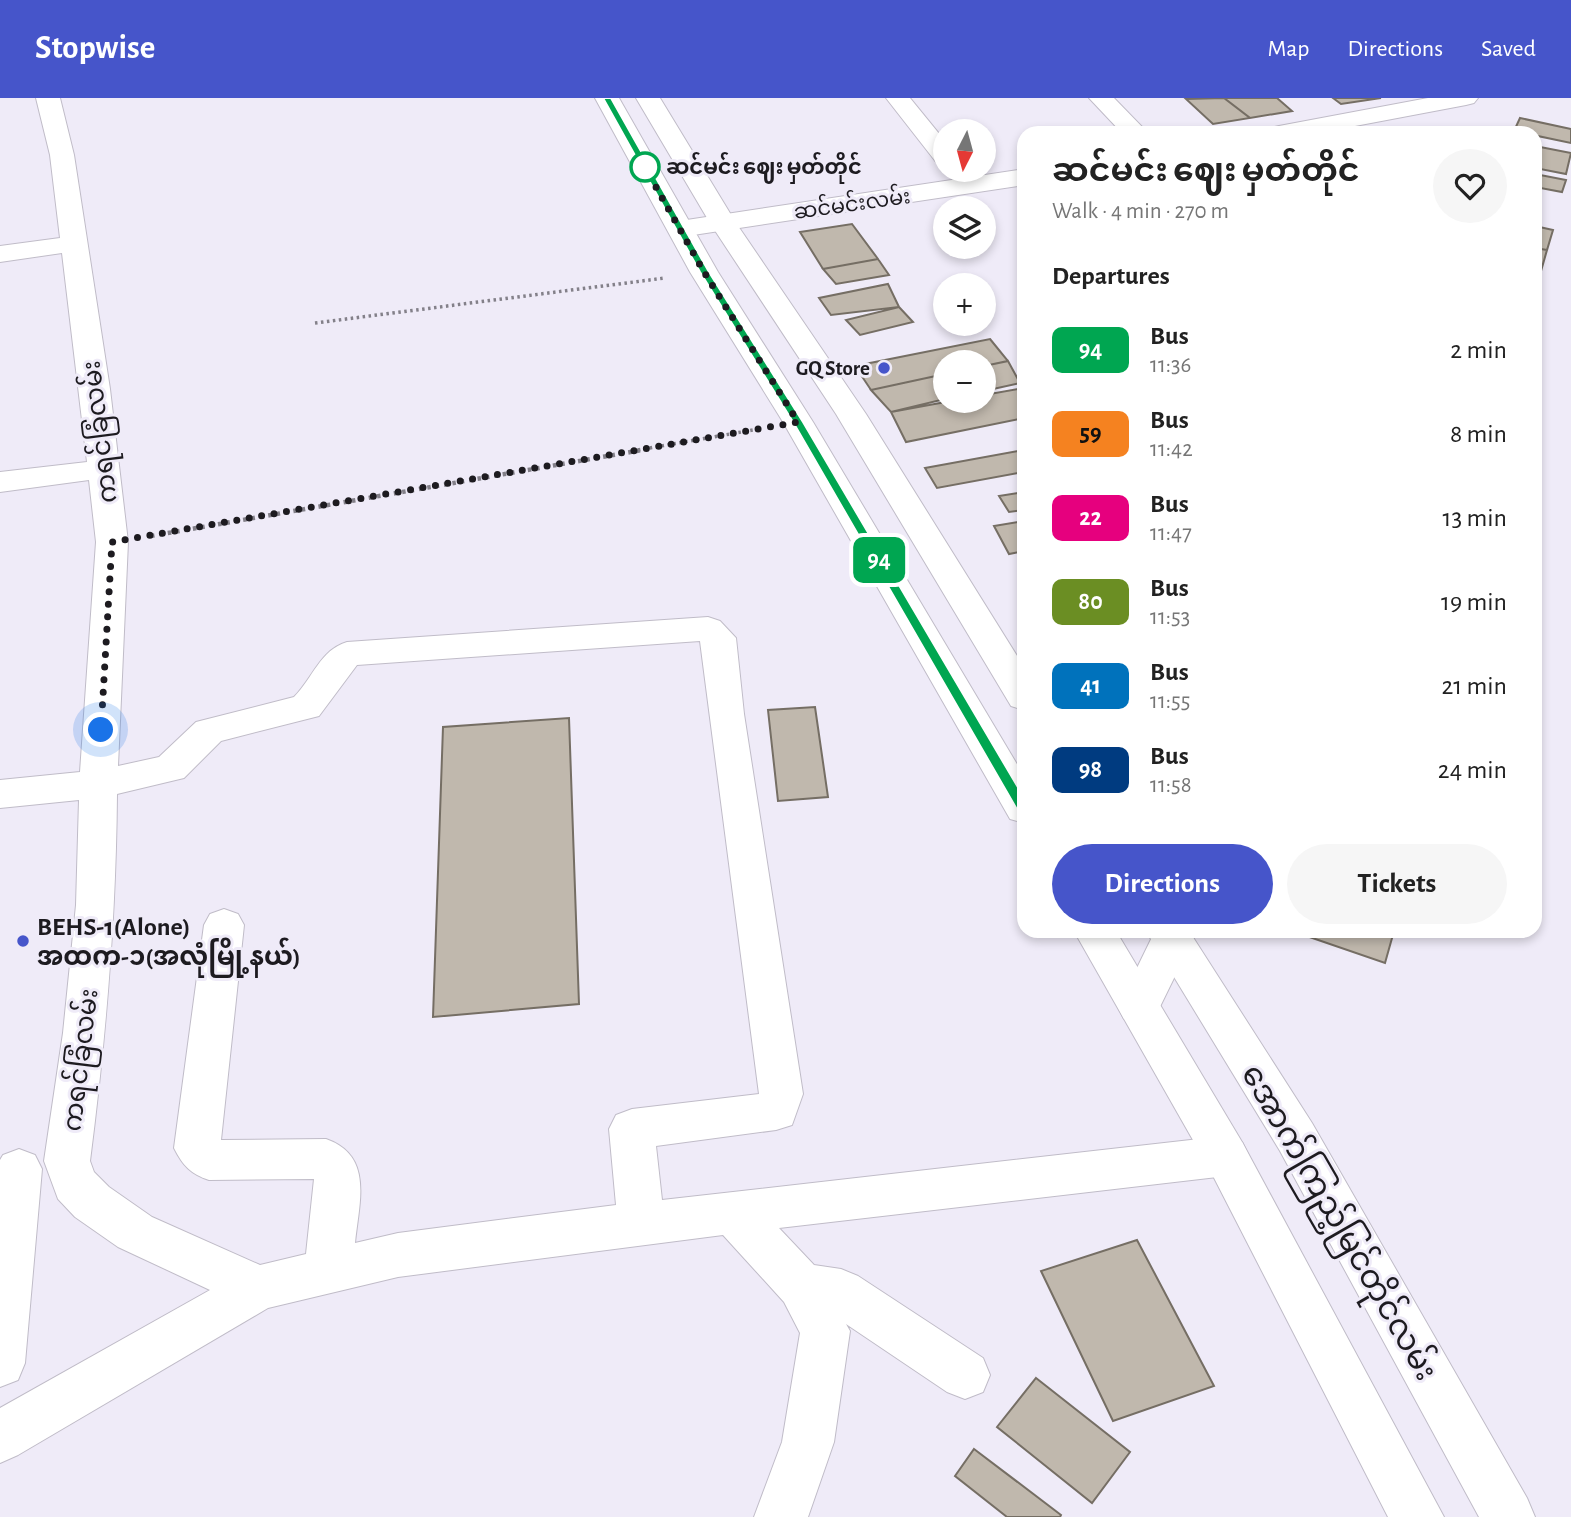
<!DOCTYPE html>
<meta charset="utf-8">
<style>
:root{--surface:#fff;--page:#f6f6f6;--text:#222;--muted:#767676;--accent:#4655ca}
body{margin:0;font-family:"Alegreya Sans","Noto Sans Myanmar",sans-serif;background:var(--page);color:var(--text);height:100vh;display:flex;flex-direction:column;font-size:26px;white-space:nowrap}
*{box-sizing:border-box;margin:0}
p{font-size:23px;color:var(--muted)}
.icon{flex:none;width:38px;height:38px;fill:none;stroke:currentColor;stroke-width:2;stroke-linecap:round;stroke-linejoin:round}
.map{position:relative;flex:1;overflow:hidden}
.sheet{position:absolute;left:1017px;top:28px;width:525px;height:812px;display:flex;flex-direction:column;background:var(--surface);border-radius:21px;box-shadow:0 4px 10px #0003}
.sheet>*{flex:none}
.badge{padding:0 14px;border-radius:10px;font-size:24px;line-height:46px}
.needle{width:46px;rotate:186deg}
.buttons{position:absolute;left:933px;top:21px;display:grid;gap:14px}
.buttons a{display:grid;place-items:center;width:63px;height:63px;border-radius:50%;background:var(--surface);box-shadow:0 4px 10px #0003;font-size:35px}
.you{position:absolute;width:35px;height:35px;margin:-18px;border:5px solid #fff;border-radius:50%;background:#1a73e8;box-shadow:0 0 0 10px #1a73e833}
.map>.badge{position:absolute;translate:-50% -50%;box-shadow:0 0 0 4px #fff}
h2{padding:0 35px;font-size:26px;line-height:63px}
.round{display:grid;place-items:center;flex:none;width:74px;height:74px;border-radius:37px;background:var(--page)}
.overview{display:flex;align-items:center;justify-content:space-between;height:119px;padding:0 35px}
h1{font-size:33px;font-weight:700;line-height:52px}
.cta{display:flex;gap:14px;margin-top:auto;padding:14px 35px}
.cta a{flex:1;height:80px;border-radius:42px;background:var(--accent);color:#fff;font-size:28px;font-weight:700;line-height:80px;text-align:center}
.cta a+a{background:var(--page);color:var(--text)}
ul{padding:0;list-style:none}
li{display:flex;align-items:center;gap:21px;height:84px;padding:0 35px}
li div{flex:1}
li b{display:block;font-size:26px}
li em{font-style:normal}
li .badge{min-width:77px;font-weight:700;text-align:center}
header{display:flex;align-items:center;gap:42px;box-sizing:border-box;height:98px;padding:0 35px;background:var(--accent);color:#fff}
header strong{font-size:33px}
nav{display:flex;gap:38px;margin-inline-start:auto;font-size:24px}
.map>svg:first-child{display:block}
</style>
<header>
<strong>Stopwise</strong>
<nav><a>Map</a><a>Directions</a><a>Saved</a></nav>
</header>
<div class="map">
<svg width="1571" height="1419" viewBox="0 0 1571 1419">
<rect width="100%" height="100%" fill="#efebf8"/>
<!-- building -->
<path fill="#c0b8ad" stroke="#756e64" stroke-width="2" d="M1224,0L1250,20L1213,26L1186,1Z
M1224,0H1277L1292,13L1250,20Z
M1333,0H1381L1341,6Z
M1520,20L1571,31V45L1514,33Z
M1535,48L1571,55L1566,76L1535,70Z
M1535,76L1566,82L1562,94L1535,89Z
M852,126L878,161L823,171L800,134Z
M1535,128L1553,132L1547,152L1535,150Z
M1535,150L1547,152L1541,173L1535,172Z
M878,161L889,177L836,186L823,171Z
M888,186L899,209L831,217L819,200Z
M899,209L913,224L860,237L846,222Z
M990,241L1008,263L984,268V264H945V276L871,292L855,268Z
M1008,263L1020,285L984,293V268Z
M945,276V301L891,314L871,292Z
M1024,290V320L906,344L891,314L951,303H984V297Z
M1024,352V374L937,390L925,370Z
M1024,394V412L1009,414L999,398Z
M1024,423V453L1009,456L994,428Z
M815,609L828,699L778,703L768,612Z
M569,620L579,906L433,919L443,629Z
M1292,833H1394L1385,865Z
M1137,1142L1214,1288L1113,1323L1041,1173Z
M1036,1280L1130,1354L1092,1405L997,1329Z
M974,1351L1061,1417L1060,1419H1007L955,1378Z"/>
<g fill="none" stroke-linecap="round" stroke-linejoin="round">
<defs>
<path id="minor" d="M36,0H60L74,57L110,291L128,444L118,668L159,659L196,624L294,599C313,580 320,552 347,544L708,519L720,523L736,540L744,616L803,996L792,1027L776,1032L656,1048L662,1102L1226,1038L1242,1044L1249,1058L1242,1072L1226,1078L779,1130L814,1167L841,1171L858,1178L983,1260L990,1277L983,1294L965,1301L947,1294L846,1226L850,1233L834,1344L808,1419H754L782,1344L800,1235L784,1204L723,1137L398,1179L268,1210L18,1357L0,1365V1310L210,1192L118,1149L75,1119L58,1101L44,1063L63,935L76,807L79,702L0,710V682L80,674L96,444L89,382L0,394V374L87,364L62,155L0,164V148L60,140L50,57ZM700,543L759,996L632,1011L616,1017L609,1031L616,1107L398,1135L355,1145C359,1104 374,1058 326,1041L221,1042L244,827L238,816L224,811L210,816L204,827L174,1050C183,1068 191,1076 209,1082L314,1081L306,1156L260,1167L152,1119L109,1089L94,1074L90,1063C106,939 116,821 117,696L184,680L221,643L319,618L357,567Z
M886,0H910L945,43V66L936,64Z
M1089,0H1114L1148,35H1122Z
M1428,0H1478L1474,5L1466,7L1318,35H1267L1270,30L1279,28Z
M1024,71V87L680,139L671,137L667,131L671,125L680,123Z
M1155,833H1197L1154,921L1139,927L1124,921L1118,909Z
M19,1051L35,1057L42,1071L25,1265L18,1282L0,1289V1062L3,1057Z"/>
<path id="major" d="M595,0H619L718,174L813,324L1024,678V725L1010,721L783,324L690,174Z
M636,0H660L736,125L866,316L1024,569V612L1011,608L836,316L710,125Z
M1074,833H1116L1242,1044L1444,1419H1388L1210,1072Z
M1146,833H1189L1312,1025L1527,1400L1535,1419H1479L1280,1053Z"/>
</defs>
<!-- minor casing -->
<use href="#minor" stroke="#c0bcc8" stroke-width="2"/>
<!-- major casing -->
<use href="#major" stroke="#c0bcc8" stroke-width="2"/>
<!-- path-far1 -->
<path stroke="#838089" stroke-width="3.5" stroke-dasharray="2.5 3.5" stroke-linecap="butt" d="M315,225L665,180
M632,353L759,331"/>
<!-- path -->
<path stroke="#838089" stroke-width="4.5" stroke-dasharray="3.5 5" stroke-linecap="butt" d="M151,438L642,352"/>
<!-- minor -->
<use href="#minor" fill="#fff" fill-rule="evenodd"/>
<!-- major -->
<use href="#major" fill="#fff" fill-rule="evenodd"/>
</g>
<!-- line -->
<path fill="#00a651" stroke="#fff" stroke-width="2" d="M603,0H611L709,174L803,324L1029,708V715H1019L793,324L700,174Z"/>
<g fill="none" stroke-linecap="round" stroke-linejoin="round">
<!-- walk -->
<path stroke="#1d1b20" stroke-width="7" stroke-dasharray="0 12.6" d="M101,632L112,444L798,324L704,174L643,66L645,69"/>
</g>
<!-- markers -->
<circle fill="#fff" stroke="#00a651" stroke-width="3.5" cx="645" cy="69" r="14"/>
<g fill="#4655ca" stroke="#efebf8" stroke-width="2.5">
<circle cx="884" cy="270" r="7"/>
<circle cx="23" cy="843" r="7"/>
</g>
<g text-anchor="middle" stroke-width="6" stroke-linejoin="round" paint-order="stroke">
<!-- far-stop labels -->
<g font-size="21" font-weight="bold" fill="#1d1b20" stroke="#efebf8" text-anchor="start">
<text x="666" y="76">ဆင်မင်း ဈေး မှတ်တိုင်</text>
</g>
<!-- far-street labels -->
<g font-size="21" fill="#1d1b20" stroke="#efebf8">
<text transform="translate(852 106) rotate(-8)" y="7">ဆင်မင်းလမ်း</text>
</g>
<!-- far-poi labels -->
<g font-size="21" font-weight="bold" fill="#1d1b20" stroke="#efebf8" text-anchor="end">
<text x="870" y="277">GQ Store</text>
</g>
<!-- street labels -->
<g font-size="26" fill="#1d1b20" stroke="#efebf8">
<text transform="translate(99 334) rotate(-97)" y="9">ကရင်ခြံလမ်း</text>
<text transform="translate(80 962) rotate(-83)" y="9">ကရင်ခြံလမ်း</text>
</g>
<!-- poi labels -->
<g font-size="26" font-weight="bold" fill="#1d1b20" stroke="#efebf8" text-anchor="start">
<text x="37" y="837">BEHS-1(Alone)<tspan x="37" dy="30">အထက-၁(အလုံမြို့နယ်)</tspan></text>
</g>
<!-- near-street labels -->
<g font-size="32" fill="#1d1b20" stroke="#efebf8">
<text transform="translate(1340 1124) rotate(60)" y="11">အောက်ကြည့်မြင်တိုင်လမ်း</text>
</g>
</g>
</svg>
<div class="buttons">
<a><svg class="needle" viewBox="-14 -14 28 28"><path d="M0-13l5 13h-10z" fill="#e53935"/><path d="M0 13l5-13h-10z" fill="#767676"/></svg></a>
<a><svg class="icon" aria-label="layers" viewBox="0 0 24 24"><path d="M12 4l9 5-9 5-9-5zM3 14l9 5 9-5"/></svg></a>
<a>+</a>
<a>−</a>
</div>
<div class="you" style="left:101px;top:632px"></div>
<b class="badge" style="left:879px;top:462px;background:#00a651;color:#fff">94</b>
<section class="sheet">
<div class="overview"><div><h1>ဆင်မင်း ဈေး မှတ်တိုင်</h1><p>Walk · 4 min · 270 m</p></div><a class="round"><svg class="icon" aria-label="heart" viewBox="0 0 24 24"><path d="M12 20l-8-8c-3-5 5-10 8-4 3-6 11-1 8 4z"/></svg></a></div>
<h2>Departures</h2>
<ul>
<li><span class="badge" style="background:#00a651;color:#fff">94</span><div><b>Bus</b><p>11:36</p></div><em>2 min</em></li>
<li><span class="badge" style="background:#f58220;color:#111">59</span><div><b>Bus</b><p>11:42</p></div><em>8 min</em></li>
<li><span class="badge" style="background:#e6007e;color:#fff">22</span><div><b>Bus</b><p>11:47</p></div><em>13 min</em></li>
<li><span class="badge" style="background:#6b8e23;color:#fff">80</span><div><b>Bus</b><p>11:53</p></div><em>19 min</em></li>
<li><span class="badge" style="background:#0072bc;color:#fff">41</span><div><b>Bus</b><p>11:55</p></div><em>21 min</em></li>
<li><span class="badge" style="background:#003b80;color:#fff">98</span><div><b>Bus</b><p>11:58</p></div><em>24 min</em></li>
</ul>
<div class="cta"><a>Directions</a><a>Tickets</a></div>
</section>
</div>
